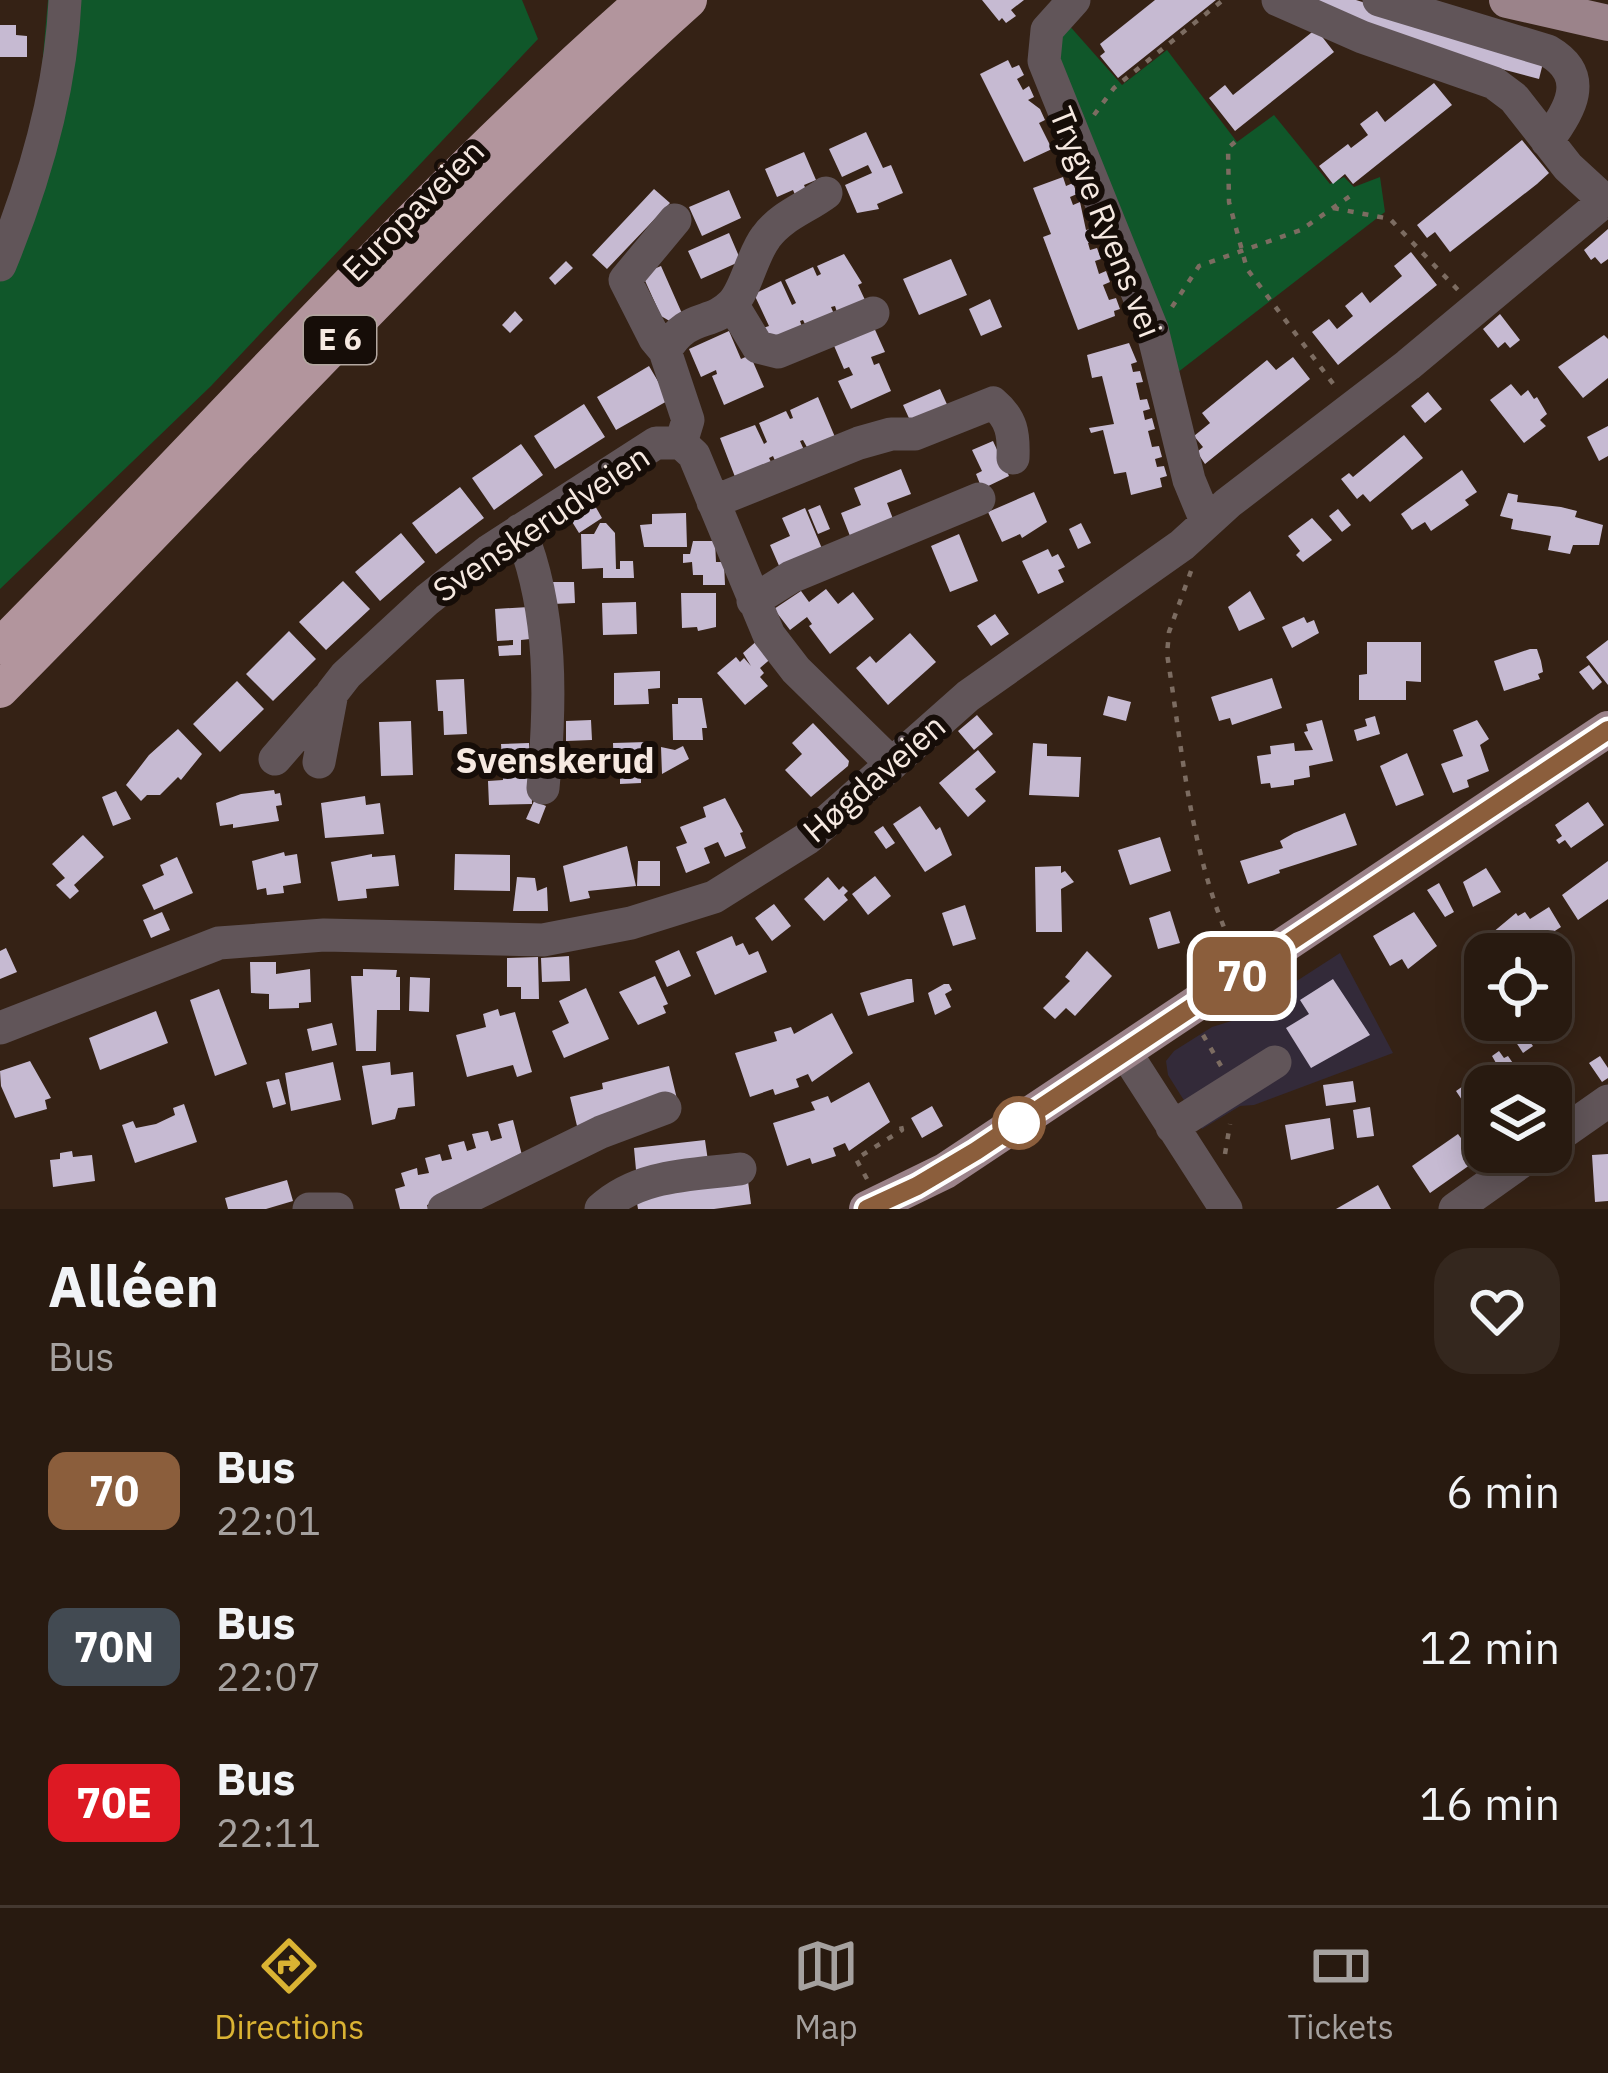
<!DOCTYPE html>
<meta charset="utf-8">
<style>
:root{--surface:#281a10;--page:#34271e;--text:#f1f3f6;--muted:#a5a19f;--line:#443830;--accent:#dab333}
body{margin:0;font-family:"IBM Plex Sans",sans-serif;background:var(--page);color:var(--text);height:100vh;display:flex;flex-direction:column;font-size:45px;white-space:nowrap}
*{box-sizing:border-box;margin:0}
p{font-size:39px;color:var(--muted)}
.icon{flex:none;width:66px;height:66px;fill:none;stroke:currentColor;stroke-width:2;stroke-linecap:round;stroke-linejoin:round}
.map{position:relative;height:1209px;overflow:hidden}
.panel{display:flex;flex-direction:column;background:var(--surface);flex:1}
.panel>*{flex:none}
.badge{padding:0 24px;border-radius:18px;font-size:42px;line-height:78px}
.controls{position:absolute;left:1464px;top:933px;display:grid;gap:24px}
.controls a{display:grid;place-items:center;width:108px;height:108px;border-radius:24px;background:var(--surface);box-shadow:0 6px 30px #0003,0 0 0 3px var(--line);font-size:60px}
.map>.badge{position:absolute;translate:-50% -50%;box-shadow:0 0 0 6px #fff}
.round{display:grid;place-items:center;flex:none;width:126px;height:126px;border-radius:36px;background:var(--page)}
.summary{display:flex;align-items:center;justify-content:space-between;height:204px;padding:0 48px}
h1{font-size:57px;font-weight:700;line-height:90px}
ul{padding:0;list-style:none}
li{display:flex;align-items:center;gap:36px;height:156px;padding:0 48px}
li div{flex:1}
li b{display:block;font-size:45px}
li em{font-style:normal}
li .badge{min-width:132px;font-weight:700;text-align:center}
.tabs{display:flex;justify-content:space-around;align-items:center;height:168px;border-top:3px solid var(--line);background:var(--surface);font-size:33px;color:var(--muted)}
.tabs a{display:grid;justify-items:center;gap:6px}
.tabs .selected{color:var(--accent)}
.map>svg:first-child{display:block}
</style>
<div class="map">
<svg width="1608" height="1209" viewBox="0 0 1608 1209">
<rect width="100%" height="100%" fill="#352215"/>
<!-- commercial -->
<path fill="#332a39" d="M1340,953L1393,1053L1254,1105L1240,1106L1202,1129L1168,1075L1166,1061L1174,1051L1212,1027L1238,1019Z"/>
<!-- green -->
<path fill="#10572a" d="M48,0H522L538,39L211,386L0,589V243L37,123Z
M1067,23L1122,85L1167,50L1237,142L1274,115L1330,184L1344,177L1354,187L1380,177L1385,212L1173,376L1054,59Z"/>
<!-- building -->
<path fill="#c6bad2" d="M982,0H1024L1011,10L1016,16L1006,23L1002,18L999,21Z
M1155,0H1216L1118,78L1100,56L1105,52L1100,44Z
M1302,0H1356L1544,59L1539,79L1449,55Z
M0,25H16V35L27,36V57H0Z
M1316,29L1334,52L1235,131L1209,98L1225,85L1233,95Z
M1008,60L1012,68L1019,65L1024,75L1017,79L1023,90L1029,86L1034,97L1028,100L1040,109L1045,120L1039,123L1052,149L1024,162L980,74Z
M1434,83L1452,105L1353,184L1345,174L1333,184L1319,166L1348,144L1351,148L1368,135L1360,124L1377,111L1385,122Z
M866,132L883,168L891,165L903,193L877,204L879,209L857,213L845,185L872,173L868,165L842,177L829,149Z
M1522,140L1549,173L1537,184L1450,252L1435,232L1427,238L1417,225Z
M804,152L816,180L804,185L807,192L796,197L793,190L777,197L765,169Z
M1063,177L1066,186L1073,183L1077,194L1070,197L1073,205L1080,202L1086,230L1090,229L1094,240L1088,243L1090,250L1097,248L1101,259L1095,261L1099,274L1106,271L1110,282L1103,285L1109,300L1116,298L1120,309L1114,311L1115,316L1078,330L1043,237L1051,234L1033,188Z
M654,189L670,203L607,269L592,255Z
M729,190L741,218L702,236L689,207Z
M1608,229V259L1601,264L1595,257L1591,260L1584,250Z
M729,233L741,261L701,279L688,251Z
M1411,252L1437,285L1338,365L1312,332L1329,319L1337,329L1353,316L1345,306L1362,292L1370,303L1402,276L1394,266Z
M844,254L862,283L858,285L865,300L837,312L835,306L831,307L834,314L806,326L803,320L800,321L802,327L774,339L763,328L769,326L754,294L781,281L792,305L796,303L785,280L813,267L817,276L821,274L817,266Z
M951,259L967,295L919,315L903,279Z
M566,261L573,268L555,285L549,278Z
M661,266L684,318L673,323L661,316L642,274Z
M990,299L1002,327L981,336L969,309Z
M515,311L523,320L510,333L502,325Z
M1500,314L1520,340L1510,348L1505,342L1498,348L1483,329Z
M872,323L885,352L871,357L874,365L879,363L891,391L851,409L838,381L853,375L849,367L844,369L832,341Z
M729,331L741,359L750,355L764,387L724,405L712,376L717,374L716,370L701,377L689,349Z
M1604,335L1608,339V378L1583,398L1558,367Z
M1129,343L1137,362L1131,364L1133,372L1140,371L1143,382L1136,383L1140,400L1147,399L1150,409L1143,411L1145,420L1152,418L1155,429L1148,431L1152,447L1159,446L1162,457L1155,459L1157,467L1164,466L1167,476L1160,478L1162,487L1131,495L1126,472L1114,474L1103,430L1091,433L1089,428L1114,424L1102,376L1092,378L1087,355Z
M1293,357L1310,379L1205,464L1197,452L1203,447L1194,436L1210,423L1202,413L1267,360L1276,370Z
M649,366L669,400L616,430L597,397Z
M1511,384L1521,396L1528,390L1534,399L1537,397L1547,414L1540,420L1546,426L1524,443L1490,400Z
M940,389L950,411L913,427L903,405Z
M1428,392L1442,409L1425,423L1411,406Z
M818,397L835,437L808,449L803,440L800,441L804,450L776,463L773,456L769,458L772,464L737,482L720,438L755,425L764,444L767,442L759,423L786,411L790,419L793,418L790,410Z
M584,404L605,437L555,469L534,436Z
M1608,426V456L1599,461L1587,437Z
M1404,435L1423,458L1370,502L1363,494L1357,499L1341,479L1349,473L1353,477Z
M993,441L1009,476L982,489L976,474L982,471L972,450Z
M521,444L543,475L494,510L472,478Z
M901,469L911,494L887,503L893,519L850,536L841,513L861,505L854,488Z
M1462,470L1477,492L1465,500L1469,505L1431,531L1425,522L1412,530L1401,514Z
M460,487L484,518L436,554L412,523Z
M1034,492L1047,522L1022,538L1020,534L1002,542L988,512Z
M1508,493L1518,495L1517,502L1561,507L1577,511L1575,517L1603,525L1599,545H1573L1570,554L1548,550L1551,536L1511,529L1513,519L1500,516Z
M590,497L602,518L579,533L566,512Z
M820,505L830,529L818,534L808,510Z
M805,508L823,551L780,568L770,545L790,536L782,518Z
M1338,509L1351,525L1342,532L1329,516Z
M686,513L687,547H644L640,525L652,524V514Z
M1312,518L1332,540L1303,562L1296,555L1300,551L1288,536Z
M600,523H606L615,533L616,569H620V561H633L634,578H603V568L582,569L581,534H594Z
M1081,523L1091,543L1078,549L1069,529Z
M401,533L425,562L380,601L355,572Z
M959,534L978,581L950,592L931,546Z
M693,541H715L716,562H724L725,585H703V575H693L692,562L683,563V554H690Z
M1048,549L1052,557L1058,554L1065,567L1058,570L1064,582L1038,594L1022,561Z
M343,581L370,609L326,650L299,622Z
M552,582H574L575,603L552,604Z
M826,589L838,604L853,592L874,619L830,654L809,626L812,624L807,617L790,630L774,609L801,591L809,602Z
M1250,591L1265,619L1239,631L1228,607Z
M681,593H716V627L698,631L697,627L682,628Z
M636,602L637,634L603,635L602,603Z
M529,607L530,639L521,640V655L499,656L498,646L513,645V640L497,641L495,609Z
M995,614L1009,634L991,646L977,626Z
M1304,617L1307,623L1314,620L1319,633L1292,648L1282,627Z
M289,631L316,659L273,701L246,674Z
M910,633L936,662L888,705L856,668L870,656L876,663Z
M759,639L774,656L760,668L764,673L760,677L768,686L745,705L717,673L736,657L740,662L744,658L751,666L743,653Z
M1608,640V685L1586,657Z
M1367,642H1421V682L1406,681V700H1359V675L1367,674Z
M1530,649H1537L1541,661L1543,672L1538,674L1540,679L1504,691L1494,661Z
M1589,665L1602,682L1593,690L1579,672Z
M660,671V688L648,689L649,704L614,705V673Z
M1272,678L1282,708L1232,725L1230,718L1219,721L1211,697Z
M464,679L467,734L444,735L443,711H438L436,680Z
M237,681L264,709L220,752L193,724Z
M1108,696L1131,702L1126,721L1103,715Z
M678,698H702L707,728H702L703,740H673L672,704H678Z
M977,715L993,734L974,750L958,731Z
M1375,716L1380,734L1357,741L1354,730L1367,726L1365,719Z
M591,720L592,740L566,741V721Z
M1322,720L1333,761L1309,766L1310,777L1294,780V785L1271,788L1270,783L1261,784L1257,756L1271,754L1270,746L1294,743L1295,751L1313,750L1304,732L1308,731L1306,724Z
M1477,720L1489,739L1480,745L1489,771L1467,780L1469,787L1453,793L1441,764L1463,756L1453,730Z
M411,721L413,775L381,776L379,722Z
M813,723L849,761L848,766L811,797L785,770L802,754L792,743Z
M178,729L202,754L181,780L178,777L160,795H147L141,801L126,785L149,755Z
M647,742L648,776H641V783L620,784V777H614L613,743Z
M529,743L530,759L502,760L501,744Z
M1033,743L1047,744V756L1081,757L1079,797L1029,795Z
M683,746L689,759L662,774L661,747L675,750Z
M978,750L996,772L975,789L986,801L968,817L939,783Z
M1407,753L1424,795L1396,806L1380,766Z
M531,762L532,804L489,805L488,781L503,780L502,763Z
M274,790L275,794L280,793L282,805L276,806L279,821L233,828V824L220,826L216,803L241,794Z
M116,791L131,819L113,826L102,797Z
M365,796L366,805L380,803L384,834L325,838L321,803Z
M725,798L743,832L740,833L746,848L725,857L718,842L704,848L710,863L686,873L676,847L687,843L680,827L706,817L703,807Z
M534,801L546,806L539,824L526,819Z
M1588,802L1604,825L1571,848L1565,840L1559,844L1556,840L1562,836L1555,825Z
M920,806L936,830L940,827L952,855L925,872L893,824Z
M1345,813L1357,845L1279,870L1280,873L1248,884L1240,861L1283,848L1280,841L1294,833Z
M883,826L895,843L886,849L874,832Z
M83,835L104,857L74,885L79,891L70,899L56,885L65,878L52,864Z
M1160,837L1171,871L1130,885L1118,850Z
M627,846L636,886L588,891L590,898L570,902L563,866Z
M284,852L285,856L297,854L301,883L283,886L284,893L267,895L266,888L257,890L252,861Z
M372,854V857L395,855L399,886L366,889L367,898L338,901L331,862Z
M455,854L510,855V891L454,890Z
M177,857L193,893L154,910L142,885L164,875L160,865Z
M638,861H660V886H637Z
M1608,861V899L1578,920L1562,895Z
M1061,866V873L1065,871L1074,882L1061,889L1062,932H1036L1035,867Z
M1486,868L1501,892L1473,907L1463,882Z
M875,876L891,896L868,915L852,894Z
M517,877L535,878L537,891L547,887L548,911H513Z
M828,877L839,890L843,886L848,891L844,895L848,900L824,921L804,899Z
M1439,883L1454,912L1445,917L1427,890Z
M774,904L791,926L772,941L755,918Z
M965,905L976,939L953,946L942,913Z
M1549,907L1561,927L1519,954H1505L1492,933L1516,913L1518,916L1525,912L1530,919Z
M1170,911L1180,943L1158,949L1149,918Z
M162,912L170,930L151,938L143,920Z
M1414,912L1437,946L1408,969L1402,959L1390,966L1373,936Z
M732,936L736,946L743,943L749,955L758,951L767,972L715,995L696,952Z
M6,948L17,972L0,979V951Z
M679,950L691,976L667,987L655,961Z
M1087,951L1112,976L1075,1016L1066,1008L1055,1019L1043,1008L1070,981L1065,977Z
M569,956L570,981L542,982L541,958Z
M538,957L539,999H521V987H507V958Z
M250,962H276V974L310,969L311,1002L299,1003V1008L269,1009V994L251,993Z
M363,969L397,970L396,977H400V1010H377L376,1051H356L351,976H363Z
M655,976L668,1004L663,1006L666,1013L638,1025L619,992Z
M410,977L430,978L429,1012L409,1011Z
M907,979H912L914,1002L868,1016L860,993Z
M1333,979L1370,1035L1311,1068L1286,1028L1309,1014L1300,1000Z
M944,984H949L952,990L945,994L951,1007L935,1015L928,993Z
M586,988L609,1039L564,1058L552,1031L569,1023L559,1001Z
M219,989L247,1064L215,1076L190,1000Z
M1557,999L1566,1011L1560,1014L1563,1019L1530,1042L1533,1046L1523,1053L1510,1033L1517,1028L1511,1020H1551V1003Z
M498,1009L500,1016L515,1012L532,1072L517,1077L513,1065L467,1077L456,1035L486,1027L483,1014Z
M156,1011L168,1043L100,1070L89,1038Z
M832,1013L853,1053L812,1082L808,1074L796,1079L799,1087L775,1095L773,1089L750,1097L735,1053L777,1041L774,1032L791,1027L794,1034Z
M332,1023L337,1045L312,1051L307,1029Z
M1499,1051L1504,1058L1508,1056L1526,1082L1521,1086H1485V1111L1482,1113L1476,1104L1468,1109L1456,1091L1496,1063L1492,1056Z
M1600,1056L1608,1068V1078L1602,1082L1589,1063Z
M30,1061L51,1098L45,1100L47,1109L15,1118L1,1086L0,1071Z
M333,1062L341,1100L291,1111L285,1073Z
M390,1062L391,1075L413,1072L415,1106L398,1108L395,1119L372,1125L362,1066Z
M669,1066L677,1099L578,1130L570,1097L603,1089L602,1083Z
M279,1079L286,1104L273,1108L266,1082Z
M1353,1081L1356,1102L1326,1106L1323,1085Z
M869,1082L890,1122L849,1151L845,1143L833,1148L836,1156L812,1164L810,1158L787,1166L773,1123L815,1110L811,1102L828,1096L831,1103Z
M184,1104L197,1142L135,1163L122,1125L133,1121L136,1128L156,1124L175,1115L173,1108Z
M932,1106L943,1126L922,1138L911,1118Z
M1370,1107L1374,1136L1357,1138L1353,1110Z
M1330,1118L1334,1149L1291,1160L1285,1125Z
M513,1120L524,1163L452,1198L427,1205L428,1209H400L395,1189L405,1186L401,1173L417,1168L418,1175L429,1173L425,1158L440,1154L442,1161L452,1159L448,1145L464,1141L467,1151L476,1148L472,1134L488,1131L491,1141L502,1138L498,1124Z
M1458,1134L1477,1160L1430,1193L1412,1166Z
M1485,1134V1152H1501L1485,1163L1472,1143Z
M705,1140L708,1161L636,1170L634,1148Z
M72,1151L73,1157L92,1155L95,1181L53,1187L50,1160L60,1159V1153Z
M1608,1154V1201L1595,1202L1592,1155Z
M287,1180L293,1201L266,1209H228L225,1198Z
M748,1181L751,1204L714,1209H638L636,1197Z
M1378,1185L1391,1209H1336Z"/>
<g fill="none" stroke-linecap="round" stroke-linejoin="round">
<!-- path -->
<path stroke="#7c6c61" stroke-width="4.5" stroke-dasharray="6 9" stroke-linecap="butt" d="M1094,115L1114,88L1223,0
M1235,142L1228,148L1229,202L1247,269L1337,389
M1333,208L1390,219L1458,290
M1172,307L1199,266L1301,230L1353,194
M1191,571L1169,632L1167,654C1183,753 1190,856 1233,948
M1203,1035L1221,1066
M1225,1154L1230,1124
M867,1179L856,1159L902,1130L899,1118"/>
<!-- minor -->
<path stroke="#615559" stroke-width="33" d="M1074,0L1047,30L1044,61L1152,329L1189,480L1206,521
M1278,0L1362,37L1494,83L1514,98L1568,167L1605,201
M1379,0L1548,51C1591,76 1570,111 1547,141
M0,265C35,180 61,92 65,0
M732,304L758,347L778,352L873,313
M665,351L655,339L625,280L675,220
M681,443L688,420L665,351C688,312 710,327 732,304C746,290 752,255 766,237C781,216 806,208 826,193
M713,502L859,443L891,434H915L993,403C1012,419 1014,434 1013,458
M520,530C553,611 551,702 543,788
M753,601L791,577L979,499
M275,759L327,699
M319,762L332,693L346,675L427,600L490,550L656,443H681L694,455L769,635L796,670L892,764
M0,1028L219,943L324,935L543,940L631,923L714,897L808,838L968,696L1182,545L1228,503L1408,365L1608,198
M1125,1052L1226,1209
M1172,1127L1275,1062
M1551,1141L1608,1101
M309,1209H337
M444,1209L601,1132L665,1108
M601,1209C639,1174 692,1175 740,1169
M1455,1209L1535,1152"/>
<!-- major -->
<path stroke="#9b838a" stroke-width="36" d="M1507,0L1608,23
M867,1209L945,1171L1608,729"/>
<!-- highway -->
<path stroke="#b2959d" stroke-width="36" d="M0,646C214,431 415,201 644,0
M0,690C230,459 447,217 689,0"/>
</g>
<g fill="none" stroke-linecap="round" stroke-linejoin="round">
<defs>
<path id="line" d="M867,1209L917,1186L976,1151L1608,730"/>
</defs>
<!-- line casing -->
<use href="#line" stroke="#fff" stroke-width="27"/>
<!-- line -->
<use href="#line" stroke="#8b5e3c" stroke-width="18"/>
</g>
<!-- markers -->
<circle fill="#fff" stroke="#8b5e3c" stroke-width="6" cx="1019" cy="1123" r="24"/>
<g text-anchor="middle" stroke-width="12" stroke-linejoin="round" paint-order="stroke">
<!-- shield labels -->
<rect fill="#160d08" stroke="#b3a7a0" stroke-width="3" x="304" y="316" width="72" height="48" rx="9"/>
<g font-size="30" font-weight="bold" fill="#f6e9e1">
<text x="340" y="350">E 6</text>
</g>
<!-- street labels -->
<g font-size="33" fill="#f6e9e1" stroke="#160d08">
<text transform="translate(413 210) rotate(-45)" y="12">Europaveien</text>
<text transform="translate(1106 222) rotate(68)" y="12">Trygve Ryens vei</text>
<text transform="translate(541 523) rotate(-34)" y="12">Svenskerudveien</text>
<text transform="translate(874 778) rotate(-41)" y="12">Høgdaveien</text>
</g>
<!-- neighbourhood labels -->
<g font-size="36" font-weight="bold" fill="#f6e9e1" stroke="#160d08">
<text x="555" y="773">Svenskerud</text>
</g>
</g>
</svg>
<div class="controls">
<a><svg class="icon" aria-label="locate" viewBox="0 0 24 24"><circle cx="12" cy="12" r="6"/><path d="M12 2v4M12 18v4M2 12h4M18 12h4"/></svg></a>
<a><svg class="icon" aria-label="layers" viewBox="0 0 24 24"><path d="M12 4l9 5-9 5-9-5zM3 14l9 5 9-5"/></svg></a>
</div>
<b class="badge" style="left:1242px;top:976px;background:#8b5e3c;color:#fff">70</b>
</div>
<section class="panel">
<div class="summary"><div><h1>Alléen</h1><p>Bus</p></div><a class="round"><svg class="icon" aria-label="heart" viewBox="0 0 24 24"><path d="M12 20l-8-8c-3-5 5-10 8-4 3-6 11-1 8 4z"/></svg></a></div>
<ul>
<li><span class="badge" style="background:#8b5e3c;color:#fff">70</span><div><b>Bus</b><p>22:01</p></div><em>6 min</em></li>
<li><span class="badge" style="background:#424a52;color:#fff">70N</span><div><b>Bus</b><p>22:07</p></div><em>12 min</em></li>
<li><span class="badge" style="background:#dd1923;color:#fff">70E</span><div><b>Bus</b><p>22:11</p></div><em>16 min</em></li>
</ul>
</section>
<nav class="tabs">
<a class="selected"><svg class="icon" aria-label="directions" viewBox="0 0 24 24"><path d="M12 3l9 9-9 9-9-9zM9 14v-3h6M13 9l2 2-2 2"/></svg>Directions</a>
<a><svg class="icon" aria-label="map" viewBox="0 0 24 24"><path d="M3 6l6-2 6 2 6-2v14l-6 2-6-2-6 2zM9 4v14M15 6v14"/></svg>Map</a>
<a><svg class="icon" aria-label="tickets" viewBox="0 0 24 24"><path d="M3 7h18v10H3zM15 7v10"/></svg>Tickets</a>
</nav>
